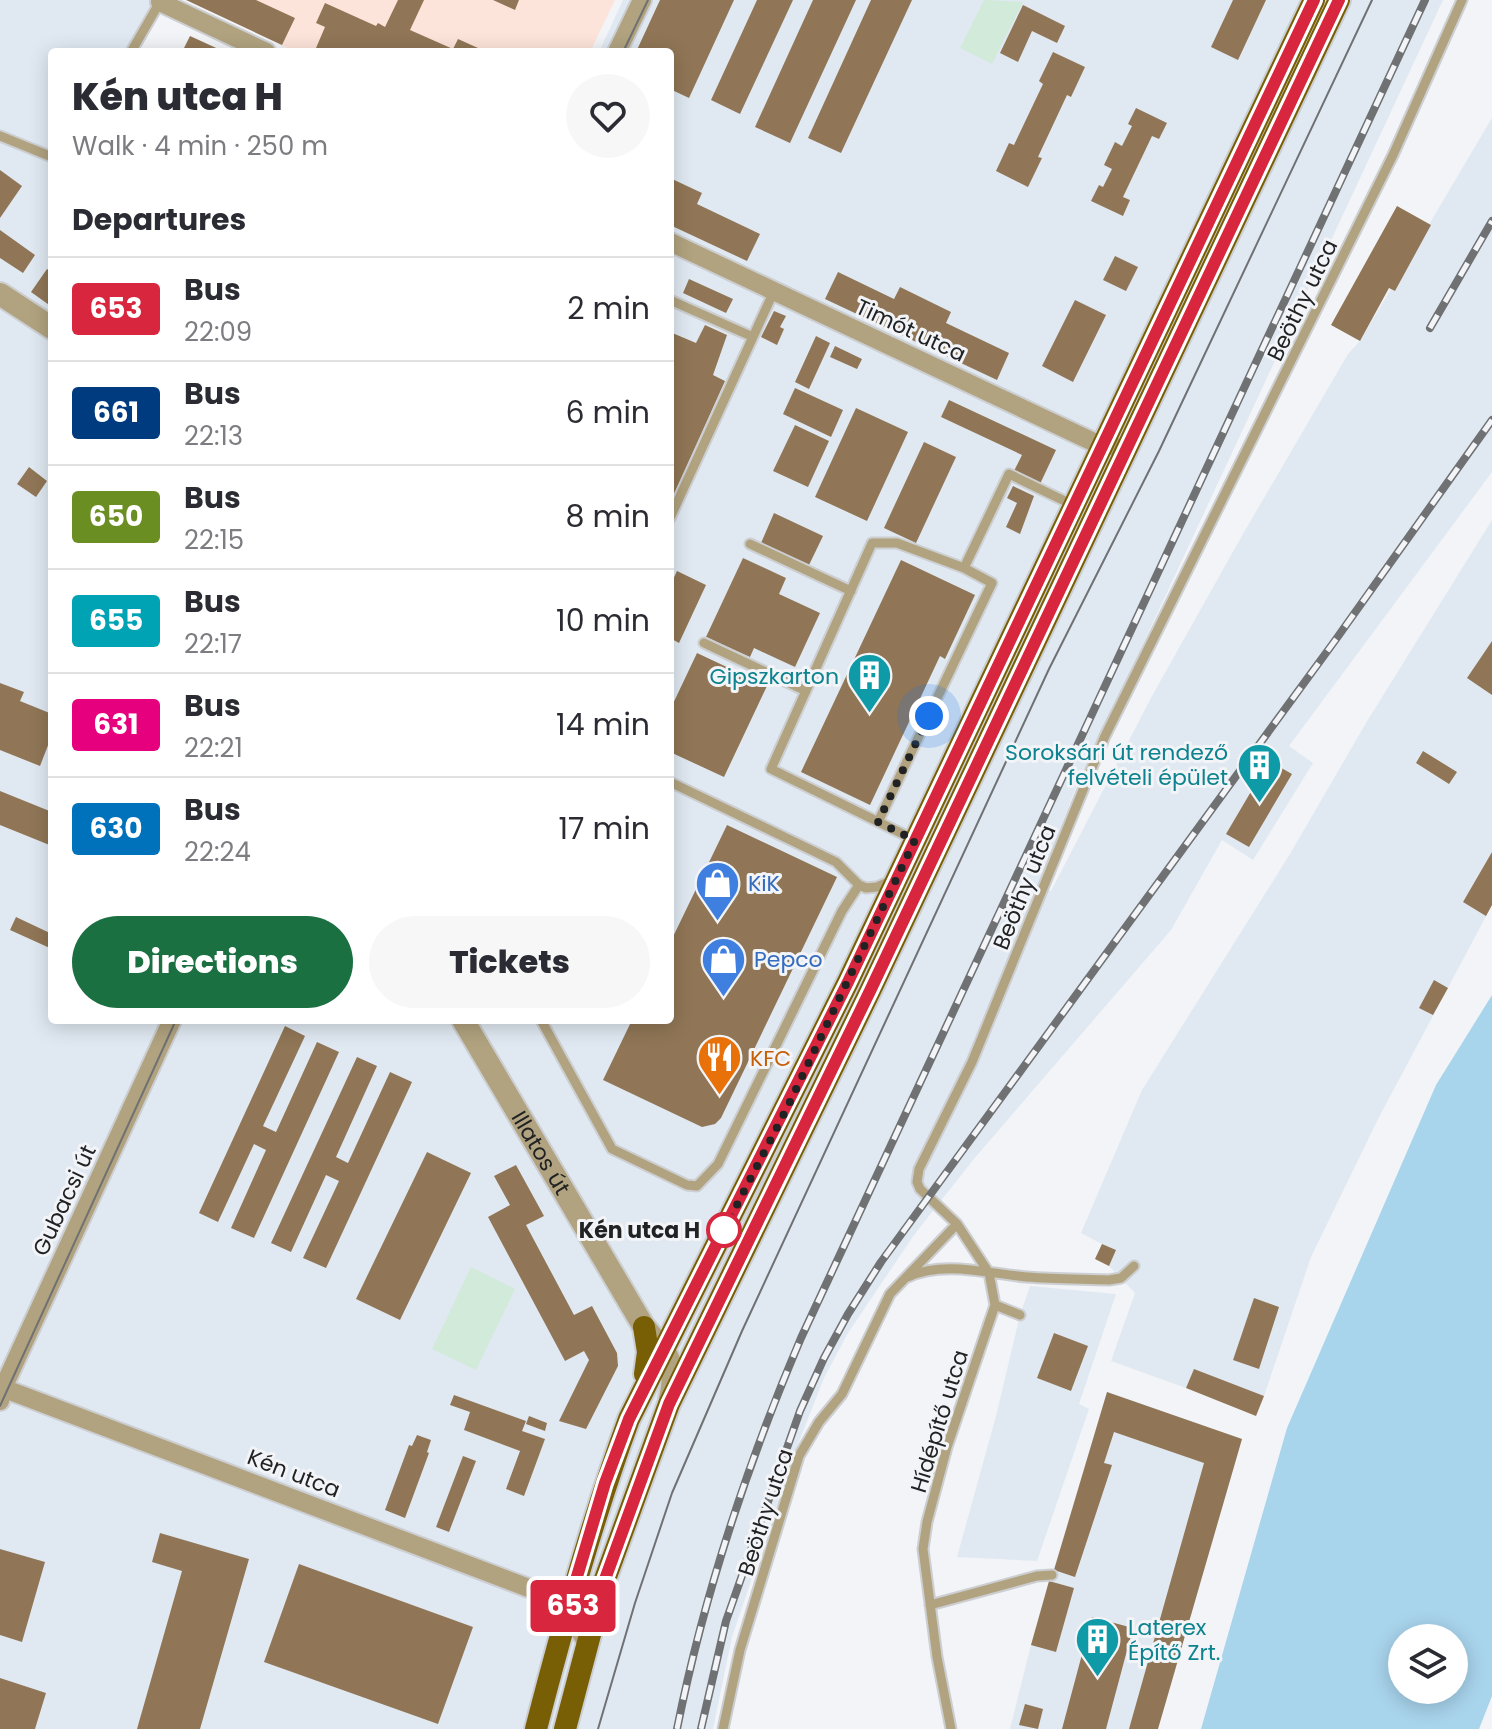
<!DOCTYPE html>
<meta charset="utf-8">
<style>
:root{--surface:#fff;--page:#f7f7f7;--text:#2b2b33;--muted:#7c7c81;--line:#e1e1e2;--accent:#1b7042}
body{margin:0;font-family:Poppins,sans-serif;background:var(--page);color:var(--text);height:100vh;display:flex;flex-direction:column;font-size:30px;white-space:nowrap}
*{box-sizing:border-box;margin:0}
p{font-size:26px;color:var(--muted)}
.icon{flex:none;width:44px;height:44px;fill:none;stroke:currentColor;stroke-width:2;stroke-linecap:round;stroke-linejoin:round}
.map{position:relative;flex:1;overflow:hidden}
.side{position:absolute;left:48px;top:48px;width:626px;height:976px;display:flex;flex-direction:column;background:var(--surface);border-radius:8px;box-shadow:0 4px 20px #0003}
.side>*{flex:none}
.badge{padding:0 16px;border-radius:6px;font-size:28px;line-height:52px}
.buttons{position:absolute;left:1388px;top:1624px;display:grid;gap:16px}
.buttons a{display:grid;place-items:center;width:80px;height:80px;border-radius:50%;background:var(--surface);box-shadow:0 4px 20px #0003;font-size:40px}
.you{position:absolute;width:40px;height:40px;margin:-20px;border:6px solid #fff;border-radius:50%;background:#1a73e8;box-shadow:0 0 0 12px #1a73e833}
.map>.badge{position:absolute;translate:-50% -50%;box-shadow:0 0 0 4px #fff}
h2{padding:0 24px;font-size:30px;line-height:72px}
.round{display:grid;place-items:center;flex:none;width:84px;height:84px;border-radius:42px;background:var(--page)}
.headline{display:flex;align-items:center;justify-content:space-between;height:136px;padding:0 24px}
h1{font-size:38px;font-weight:800;line-height:60px}
.action{display:flex;gap:16px;margin-top:auto;padding:16px 24px}
.action a{flex:1;height:92px;border-radius:48px;background:var(--accent);color:#fff;font-size:32px;font-weight:800;line-height:92px;text-align:center}
.action a+a{background:var(--page);color:var(--text)}
ul{padding:0;list-style:none}
li{display:flex;align-items:center;gap:24px;height:104px;padding:0 24px;border-top:2px solid var(--line)}
li div{flex:1}
li b{display:block;font-size:30px}
li em{font-style:normal}
li .badge{min-width:88px;font-weight:700;text-align:center}
.map>svg:first-child{display:block}
</style>
<div class="map">
<svg width="1492" height="1729" viewBox="0 0 1492 1729">
<rect width="100%" height="100%" fill="#f2f4f7"/>
<!-- built -->
<path fill="#e0e9f2" d="M0,0H158L133,52H52V1020H670V52H599L623,0H1443L1075,790L1037,888L1051,891L1152,696L1243,534L1348,354L1360,341L1492,118V472L1289,746L1313,763L1253,860L1222,840L1171,930L973,1160L914,1235L848,1333L824,1378L793,1457L732,1637L713,1729H0Z
M1492,520V905L1378,1119L1311,1257L1264,1396L1186,1388L1111,1361L1135,1293L1109,1266L1095,1259L1102,1244L1081,1233L1142,1090L1290,854L1366,723Z
M1030,1286L1116,1294L1079,1404L1089,1409L1037,1561L957,1557L996,1416L1020,1315Z
M1107,1392L1242,1439L1158,1729H1010L1031,1645Z"/>
<!-- education -->
<path fill="#fde4da" d="M187,0H615L590,52H296Z"/>
<!-- green -->
<path fill="#d1ead9" d="M984,0L1023,2L992,64L960,48Z
M471,1267L515,1289L476,1370L432,1349Z"/>
<!-- water -->
<path fill="#a8d4ec" fill-rule="evenodd" d="M1492,995V1696L1479,1729H1201L1287,1428L1436,1085ZM1402,1638H1454V1690H1402Z"/>
<!-- building -->
<path fill="#907656" d="M186,0H256L295,18L282,45Z
M398,0H424L410,30L453,49L458,39L487,52H326L316,48L325,27L316,23L325,3L376,26L378,23L385,27Z
M493,0H519L515,10Z
M660,0H734L689,98L670,89V52H636Z
M757,0H793L740,114L711,100Z
M813,0H856L790,143L755,127Z
M871,0H912L841,153L808,138Z
M1233,0H1266L1238,60L1211,47Z
M1023,5L1065,26L1057,43L1032,31L1018,62L1000,53Z
M190,36L225,52H182Z
M1053,52L1085,67L1071,97L1067,95L1038,157L1042,158L1028,187L996,171L1009,143L1014,145L1043,84L1039,81Z
M1136,108L1167,123L1159,139L1152,136L1123,197L1130,200L1123,216L1091,201L1099,185L1103,187L1112,169L1104,165L1115,142L1122,146L1132,126L1128,124Z
M0,170L22,186L0,218Z
M670,178L702,193L697,204L760,234L747,261L670,225Z
M1397,206L1431,225L1395,291L1389,288L1360,341L1331,325Z
M0,230L35,255L23,273L0,258Z
M1115,256L1138,267L1126,291L1103,280Z
M47,269L52,272V307L31,292Z
M838,272L894,299L900,287L951,312L946,323L1009,353L997,380L825,299Z
M689,279L733,299L726,313L683,293Z
M1075,300L1106,315L1073,382L1042,366Z
M774,311L786,316L780,327L784,329L777,345L761,337Z
M705,325L727,335L713,375L725,381L670,503V332L696,343Z
M816,336L830,343L809,389L795,382Z
M835,346L862,359L857,369L830,357Z
M795,388L843,410L831,437L783,414Z
M949,400L1056,450L1040,484L1014,471L1022,455L941,417Z
M856,408L908,432L867,521L815,497Z
M795,425L829,441L808,487L773,471Z
M924,442L956,457L916,543L884,528Z
M29,467L47,481L36,497L17,484Z
M1013,486L1034,496L1020,534L1006,527L1017,503L1007,498Z
M774,513L823,536L809,565L761,543Z
M743,558L786,578L779,594L820,613L795,667L754,648L750,657L706,637Z
M901,560L975,595L945,659L940,656L870,805L801,772Z
M677,571L706,585L679,643L670,638V586Z
M1492,641V695L1467,678Z
M697,653L767,686L724,777L670,752V710Z
M0,683L24,692L20,701L52,714V735L40,766L0,750Z
M1423,751L1457,772L1449,784L1416,763Z
M1269,761L1292,774L1249,847L1226,834Z
M0,791L52,812V846L0,825Z
M727,825L837,877L721,1118L715,1124L702,1127L603,1080L632,1020H670V943Z
M1492,852V905L1486,916L1463,902Z
M16,917L52,934V949L10,930Z
M1434,980L1448,988L1433,1015L1419,1008Z
M285,1026L305,1036L263,1126L276,1132L317,1042L339,1052L254,1238L231,1228L266,1150L254,1144L218,1222L199,1213Z
M357,1057L377,1066L336,1157L348,1163L390,1072L412,1082L326,1268L303,1258L339,1181L326,1175L291,1252L271,1243Z
M427,1152L471,1173L400,1320L356,1299Z
M516,1165L544,1216L526,1225L574,1315L592,1306L617,1353L618,1366L586,1429L559,1421L589,1360L584,1351L565,1361L488,1217L510,1205L494,1176Z
M1102,1244L1116,1250L1109,1266L1095,1259Z
M1254,1298L1279,1307L1259,1369L1233,1360Z
M1054,1333L1088,1346L1071,1391L1037,1378Z
M1194,1369L1264,1396L1256,1416L1186,1388Z
M1107,1392L1242,1439L1158,1729H1129L1204,1463L1114,1432L1104,1463L1112,1465L1075,1577L1054,1570Z
M454,1395L526,1421L522,1431L545,1439L524,1496L506,1489L520,1451L464,1430L470,1412L450,1405Z
M529,1416L547,1423L545,1431L526,1424Z
M417,1435L431,1440L427,1452L429,1453L405,1518L385,1510L409,1445L412,1446Z
M463,1456L476,1461L449,1532L436,1527Z
M160,1533L249,1559L200,1729H137L182,1571L152,1562Z
M0,1549L45,1562L22,1642L0,1635Z
M299,1564L473,1627L438,1724L264,1662Z
M1049,1581L1074,1588L1056,1652L1031,1645Z
M1092,1617L1133,1628L1106,1729H1062Z
M0,1678L46,1693L35,1729H0Z
M1025,1704L1043,1709L1038,1729L1019,1725Z"/>
<g fill="none" stroke-linecap="round" stroke-linejoin="round">
<defs>
<path id="service" d="M131,52L161,0
M0,136L52,157
M670,300L753,337
M670,518L774,291
M750,544L851,591
M704,643L806,691
M670,782L836,862L859,885L866,888L877,887L891,881
M878,822L992,583L964,568
M915,840L771,769L872,543H897L964,568L1009,474L1073,505
M541,1020L612,1149L687,1185L697,1186L718,1164L842,911L859,885
M908,1277C943,1260 990,1274 1027,1277C1054,1279 1082,1279 1109,1280L1121,1278L1134,1266
M995,1305L1020,1315
M930,1605L1037,1576L1052,1575
M723,1729L740,1650L799,1456L819,1422L842,1394L890,1294L957,1224L920,1189L917,1182L919,1169L972,1062L1105,736L1393,155L1462,0
M951,1729L937,1657L923,1549L927,1522L947,1447L995,1305L989,1273L957,1224"/>
<path id="minor" d="M160,2L266,52
M617,52L642,0
M670,242L1087,439L1102,446H1114
M0,1387L547,1595L567,1610L587,1643
M0,1401L3,1388L172,1020"/>
<g id="tertiary">
<path d="M0,294L52,328"/>
<path id="s1" d="M463,1020L644,1327C668,1355 678,1362 670,1399"/>
</g>
<path id="primary" d="M644,1327L648,1352L645,1374
M536,1729C563,1624 592,1520 629,1419L848,982L1314,0
M565,1729L604,1582L669,1404L870,991L1339,0"/>
</defs>
<!-- service casing -->
<use href="#service" stroke="#ccced1" stroke-width="13"/>
<!-- minor casing -->
<use href="#minor" stroke="#ccced1" stroke-width="22"/>
<!-- tertiary casing -->
<use href="#tertiary" stroke="#ccced1" stroke-width="26"/>
<!-- primary casing -->
<use href="#primary" stroke="#ccced1" stroke-width="26"/>
<!-- service -->
<use href="#service" stroke="#b1a37f" stroke-width="9"/>
<!-- minor -->
<use href="#minor" stroke="#b1a37f" stroke-width="18"/>
<!-- tertiary -->
<use href="#tertiary" stroke="#b1a37f" stroke-width="22"/>
<!-- primary -->
<use href="#primary" stroke="#785f06" stroke-width="22"/>
<!-- tram -->
<path stroke="#6f7172" stroke-width="2" d="M623,52L648,0
M0,1406L176,1020
M598,1729L635,1603L672,1493L742,1331L1049,669L1159,451L1372,0"/>
<defs>
<path id="rail" d="M1430,328L1492,221
M677,1729C704,1594 747,1465 801,1338L1425,0
M701,1729L726,1621L800,1411L824,1358L848,1314L881,1262L1334,642L1492,420"/>
</defs>
<!-- rail casing -->
<use href="#rail" stroke="#6f7172" stroke-width="8"/>
<!-- rail -->
<use href="#rail" stroke="#f2f4f7" stroke-width="5" stroke-dasharray="15" stroke-linecap="butt"/>
</g>
<g fill="none" stroke-linecap="round" stroke-linejoin="round">
<defs>
<path id="line" d="M1314,0L848,982L629,1419L605,1483L567,1610L604,1582L669,1404L870,991L1339,0"/>
</defs>
<!-- line casing -->
<use href="#line" stroke="#fff" stroke-width="18"/>
<!-- line -->
<use href="#line" stroke="#d7263d" stroke-width="12"/>
<!-- walk -->
<path stroke="#212223" stroke-width="8" stroke-dasharray="0 14.4" d="M724,1230L787,1108L915,840L878,822L929,716"/>
</g>
<!-- icons -->
<defs>
<symbol id="building-pin" viewBox="-11 -11 22 30"><path d="M0 17L-7.5 6A9.5 9.5 0 1 1 7.5 6Z" fill="#0f9aa8" stroke="#f2f4f7"/><path d="M-4-6H4V6H1V3H-1V6H-4ZM-2.5-4.3h1.7v1.8h-1.7ZM.8-4.3h1.7v1.8H.8ZM-2.5-1h1.7V.8h-1.7ZM.8-1h1.7V.8H.8Z" fill="#fff"/></symbol>
<symbol id="shop-pin" viewBox="-11 -11 22 30"><path d="M0 17L-7.5 6A9.5 9.5 0 1 1 7.5 6Z" fill="#3f7fe0" stroke="#f2f4f7"/><path d="M-5-2.5h2.3a2.7 3.5 0 0 1 5.4 0H5L5.5 6h-11ZM-1.5-2.5h3a1.5 2.3 0 0 0-3 0Z" fill="#fff"/></symbol>
<symbol id="restaurant-pin" viewBox="-11 -11 22 30"><path d="M0 17L-7.5 6A9.5 9.5 0 1 1 7.5 6Z" fill="#e8710a" stroke="#f2f4f7"/><path d="M-5-6h1v4h1v-4h1v4h1v-4h1v5L-1.5 .5V6h-2V.5L-5-1ZM5-6V6H3V1.5H1.5Q1.5-4 5-6Z" fill="#fff"/></symbol>
</defs>
<g fill-rule="evenodd">
<use href="#building-pin" x="844" y="650" width="51" height="69"/>
<use href="#building-pin" x="1234" y="740" width="51" height="69"/>
<use href="#shop-pin" x="692" y="858" width="51" height="69"/>
<use href="#shop-pin" x="698" y="934" width="51" height="69"/>
<use href="#restaurant-pin" x="694" y="1032" width="51" height="69"/>
<use href="#building-pin" x="1072" y="1614" width="51" height="69"/>
</g>
<!-- markers -->
<circle fill="#fff" stroke="#d7263d" stroke-width="4" cx="724" cy="1230" r="16"/>
<g text-anchor="middle" stroke-width="6" stroke-linejoin="round" paint-order="stroke">
<!-- street labels -->
<g font-size="22" fill="#212223" stroke="#f2f4f7">
<text transform="translate(1302 300) rotate(-64)" y="8">Beöthy utca</text>
<text transform="translate(911 330) rotate(25)" y="8">Timót utca</text>
<text transform="translate(1024 887) rotate(-68)" y="8">Beöthy utca</text>
<text dy="8" stroke="none"><textPath href="#s1" startOffset="154">Illatos út</textPath></text>
<text transform="translate(64 1200) rotate(-65)" y="8">Gubacsi út</text>
<text transform="translate(939 1421) rotate(-73)" y="8">Hídépítő utca</text>
<text transform="translate(294 1473) rotate(21)" y="8">Kén utca</text>
<text transform="translate(765 1512) rotate(-72)" y="8">Beöthy utca</text>
</g>
<!-- culture labels -->
<g font-size="22" fill="#0d838f" stroke="#f2f4f7" text-anchor="end">
<text x="839" y="684">Gipszkarton</text>
<text x="1228" y="760">Soroksári út rendező<tspan x="1228" dy="25">felvételi épület</tspan></text>
<text x="1128" y="1635" text-anchor="start">Laterex<tspan x="1128" dy="25">Építő Zrt.</tspan></text>
</g>
<!-- shop labels -->
<g font-size="22" fill="#366cbe" stroke="#f2f4f7" text-anchor="start">
<text x="748" y="891">KiK</text>
<text x="754" y="967">Pepco</text>
</g>
<!-- food labels -->
<g font-size="22" fill="#c56008" stroke="#f2f4f7" text-anchor="start">
<text x="750" y="1066">KFC</text>
</g>
<!-- stop labels -->
<g font-size="22" font-weight="bold" fill="#212223" stroke="#f2f4f7" text-anchor="end">
<text x="700" y="1238">Kén utca H</text>
</g>
</g>
</svg>
<div class="buttons">
<a><svg class="icon" aria-label="layers" viewBox="0 0 24 24"><path d="M12 4l9 5-9 5-9-5zM3 14l9 5 9-5"/></svg></a>
</div>
<div class="you" style="left:929px;top:716px"></div>
<b class="badge" style="left:573px;top:1606px;background:#d7263d;color:#fff">653</b>
<section class="side">
<div class="headline"><div><h1>Kén utca H</h1><p>Walk · 4 min · 250 m</p></div><a class="round"><svg class="icon" aria-label="heart" viewBox="0 0 24 24"><path d="M12 20l-8-8c-3-5 5-10 8-4 3-6 11-1 8 4z"/></svg></a></div>
<h2>Departures</h2>
<ul>
<li><span class="badge" style="background:#d7263d;color:#fff">653</span><div><b>Bus</b><p>22:09</p></div><em>2 min</em></li>
<li><span class="badge" style="background:#003b80;color:#fff">661</span><div><b>Bus</b><p>22:13</p></div><em>6 min</em></li>
<li><span class="badge" style="background:#6b8e23;color:#fff">650</span><div><b>Bus</b><p>22:15</p></div><em>8 min</em></li>
<li><span class="badge" style="background:#00a3b4;color:#fff">655</span><div><b>Bus</b><p>22:17</p></div><em>10 min</em></li>
<li><span class="badge" style="background:#e6007e;color:#fff">631</span><div><b>Bus</b><p>22:21</p></div><em>14 min</em></li>
<li><span class="badge" style="background:#0072bc;color:#fff">630</span><div><b>Bus</b><p>22:24</p></div><em>17 min</em></li>
</ul>
<div class="action"><a>Directions</a><a>Tickets</a></div>
</section>
</div>
